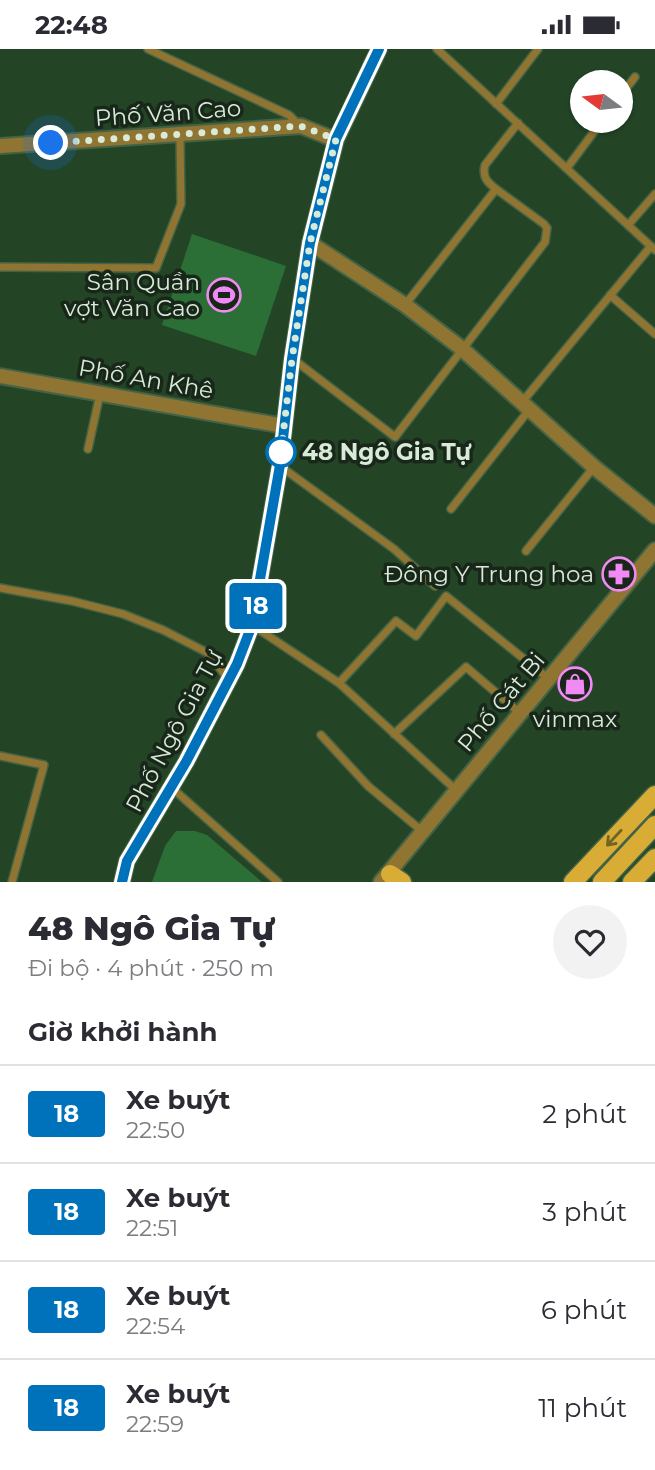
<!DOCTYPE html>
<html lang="vi">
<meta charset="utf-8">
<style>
:root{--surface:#fff;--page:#f2f2f3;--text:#2b2b33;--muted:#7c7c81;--line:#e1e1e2}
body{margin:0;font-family:Montserrat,sans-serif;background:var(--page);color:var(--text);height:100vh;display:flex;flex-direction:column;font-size:26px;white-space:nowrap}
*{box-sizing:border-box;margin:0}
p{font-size:23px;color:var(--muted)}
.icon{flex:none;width:38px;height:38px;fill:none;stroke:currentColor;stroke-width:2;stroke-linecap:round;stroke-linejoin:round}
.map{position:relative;height:833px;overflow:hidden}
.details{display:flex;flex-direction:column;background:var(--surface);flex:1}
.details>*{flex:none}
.badge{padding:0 14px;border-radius:5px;font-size:24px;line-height:46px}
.needle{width:46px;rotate:285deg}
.buttons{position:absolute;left:570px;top:21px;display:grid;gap:14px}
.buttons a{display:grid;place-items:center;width:63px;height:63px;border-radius:50%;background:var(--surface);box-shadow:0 2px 5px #0004;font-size:35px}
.you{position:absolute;width:35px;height:35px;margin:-18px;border:5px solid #fff;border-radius:50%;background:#1a73e8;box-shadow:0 0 0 10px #1a73e833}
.map>.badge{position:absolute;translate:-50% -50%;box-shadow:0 0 0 4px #fff}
h2{padding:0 28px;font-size:26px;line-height:63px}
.round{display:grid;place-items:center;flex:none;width:74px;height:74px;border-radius:37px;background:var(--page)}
.summary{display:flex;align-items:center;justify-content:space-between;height:119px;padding:0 28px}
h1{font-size:33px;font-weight:800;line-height:52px}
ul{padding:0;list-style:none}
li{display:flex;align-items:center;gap:21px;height:98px;padding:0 28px;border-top:2px solid var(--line)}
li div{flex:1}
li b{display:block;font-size:26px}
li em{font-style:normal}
li .badge{min-width:77px;font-weight:700;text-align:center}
.status{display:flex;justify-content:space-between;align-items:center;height:49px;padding:0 35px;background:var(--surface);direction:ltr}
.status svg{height:19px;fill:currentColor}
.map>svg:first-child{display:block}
</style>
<div class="status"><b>22:48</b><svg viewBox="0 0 49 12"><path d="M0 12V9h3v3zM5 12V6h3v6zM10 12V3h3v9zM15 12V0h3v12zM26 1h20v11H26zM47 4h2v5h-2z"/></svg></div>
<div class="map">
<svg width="655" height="833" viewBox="0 0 655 833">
<rect width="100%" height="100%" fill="#234526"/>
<!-- green -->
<path fill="#2c6f36" d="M192,185L286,217L256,307L162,276Z
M176,782H195L207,786L262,833H152L165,797Z"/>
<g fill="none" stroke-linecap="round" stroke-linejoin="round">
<defs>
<path id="service" d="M148,0L289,66L300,77
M437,0L655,201
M621,46L635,28
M496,55L538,0
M567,119L602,72
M629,175L655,145
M0,218L156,219L181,155L180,87
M610,246L655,285
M405,256L496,140C487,133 482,128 485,116L518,74
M293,310L395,388L545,193L547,179L544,175L496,140
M523,352L651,197
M88,400L100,345
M280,417L394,500L435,537
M451,460L529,361
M526,502L594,418
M0,539L72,552L123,565L163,581L208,604L229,631
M252,576L339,634L457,742
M339,634L396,572L416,587L446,547L550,631
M394,685L466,618L521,665
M321,686L368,737L422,782
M0,707L44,716L12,833
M172,739L278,833"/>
<path id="minor" d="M310,194L405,256L461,299L594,418L655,467
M0,327L284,377"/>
<path id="tertiary" d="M0,97L301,77L336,91
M381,833L655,501"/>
<path id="secondary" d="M122,833L127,812L186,713L237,615L252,576L280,416L292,310L310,194L336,91L379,0"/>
<path id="primary" d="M390,825L402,833
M573,833L655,746
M602,833L655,776
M632,833L655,809"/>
</defs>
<!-- service casing -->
<use href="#service" stroke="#436346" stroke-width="10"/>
<!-- minor casing -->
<use href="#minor" stroke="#436346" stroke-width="18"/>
<!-- tertiary casing -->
<use href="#tertiary" stroke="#436346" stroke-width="18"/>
<!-- secondary casing -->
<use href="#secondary" stroke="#436346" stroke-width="18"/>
<!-- primary casing -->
<use href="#primary" stroke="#436346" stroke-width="21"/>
<!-- service -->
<use href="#service" stroke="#907431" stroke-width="7"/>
<!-- minor -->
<use href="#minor" stroke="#907431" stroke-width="14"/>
<!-- tertiary -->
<use href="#tertiary" stroke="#907431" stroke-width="14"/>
<!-- secondary -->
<use href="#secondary" stroke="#bf9205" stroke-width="14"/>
<!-- primary -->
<use href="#primary" stroke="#d9ac36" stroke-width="18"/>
</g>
<!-- one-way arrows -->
<defs><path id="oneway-shaft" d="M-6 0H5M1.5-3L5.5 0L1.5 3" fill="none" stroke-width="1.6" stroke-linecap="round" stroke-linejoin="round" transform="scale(1.75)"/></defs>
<use stroke="#6f6326" href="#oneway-shaft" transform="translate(614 789) rotate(133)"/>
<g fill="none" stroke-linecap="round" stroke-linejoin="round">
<defs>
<path id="line" d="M122,833L127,812L186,713L237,615L252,576L280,416L292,310L310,194L336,90L379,0"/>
</defs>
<!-- line casing -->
<use href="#line" stroke="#fff" stroke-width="16"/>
<!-- line -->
<use href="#line" stroke="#0072bc" stroke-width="10"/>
<!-- walk -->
<path stroke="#d7ebd8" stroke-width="7" stroke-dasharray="0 12.6" d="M51,94L300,77L336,90L310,194L292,310L281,403"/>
</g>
<!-- icons -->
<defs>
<symbol id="stadium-ring" viewBox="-11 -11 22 22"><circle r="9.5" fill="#182719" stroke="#f18af4" stroke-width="1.5"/><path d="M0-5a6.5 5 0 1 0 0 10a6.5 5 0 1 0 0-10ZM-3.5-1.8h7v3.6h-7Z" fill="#f18af4"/></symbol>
<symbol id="pharmacy-ring" viewBox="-11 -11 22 22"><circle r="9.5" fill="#182719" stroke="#f18af4" stroke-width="1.5"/><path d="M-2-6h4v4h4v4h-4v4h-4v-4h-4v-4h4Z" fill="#f18af4"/></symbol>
<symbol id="shop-ring" viewBox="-11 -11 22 22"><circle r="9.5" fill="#182719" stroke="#f18af4" stroke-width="1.5"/><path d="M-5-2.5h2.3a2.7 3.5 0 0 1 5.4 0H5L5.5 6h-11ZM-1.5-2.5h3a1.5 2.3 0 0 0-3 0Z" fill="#f18af4"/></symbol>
</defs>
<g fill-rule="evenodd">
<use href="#stadium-ring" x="205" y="227" width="38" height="38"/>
<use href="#pharmacy-ring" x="600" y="506" width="38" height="38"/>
<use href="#shop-ring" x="556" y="616" width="38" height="38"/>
</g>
<!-- markers -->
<circle fill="#fff" stroke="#0072bc" stroke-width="3.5" cx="281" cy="403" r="14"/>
<g text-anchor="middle" stroke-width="7" stroke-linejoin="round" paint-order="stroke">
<!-- street labels -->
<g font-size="23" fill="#d7ebd8" stroke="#182719">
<text transform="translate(168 64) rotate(-4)" y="8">Phố Văn Cao</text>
<text transform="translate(146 330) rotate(10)" y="8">Phố An Khê</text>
<text transform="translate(501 653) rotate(-50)" y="8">Phố Cát Bi</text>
<text transform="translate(174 682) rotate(-62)" y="8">Phố Ngô Gia Tự</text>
</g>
<!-- poi labels -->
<g font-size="23" fill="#d7ebd8" stroke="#182719" text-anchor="end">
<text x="200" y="241">Sân Quần<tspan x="200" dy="26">vợt Văn Cao</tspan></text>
<text x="594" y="533">Đông Y Trung hoa</text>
<text x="575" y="678" text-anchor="middle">vinmax</text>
</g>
<!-- stop labels -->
<g font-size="23" font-weight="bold" fill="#d7ebd8" stroke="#182719" text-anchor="start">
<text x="302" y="411">48 Ngô Gia Tự</text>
</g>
</g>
</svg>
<div class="buttons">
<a><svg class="needle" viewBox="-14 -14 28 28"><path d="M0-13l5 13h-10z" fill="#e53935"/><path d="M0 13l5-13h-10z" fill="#7c7c81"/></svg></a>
</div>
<div class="you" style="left:51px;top:94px"></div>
<b class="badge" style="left:256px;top:557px;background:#0072bc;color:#fff">18</b>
</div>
<section class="details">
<div class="summary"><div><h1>48 Ngô Gia Tự</h1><p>Đi bộ · 4 phút · 250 m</p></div><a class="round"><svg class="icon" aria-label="heart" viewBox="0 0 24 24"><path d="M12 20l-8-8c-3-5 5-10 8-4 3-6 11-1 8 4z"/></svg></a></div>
<h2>Giờ khởi hành</h2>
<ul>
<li><span class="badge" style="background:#0072bc;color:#fff">18</span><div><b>Xe buýt</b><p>22:50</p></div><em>2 phút</em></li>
<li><span class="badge" style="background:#0072bc;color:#fff">18</span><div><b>Xe buýt</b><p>22:51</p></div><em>3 phút</em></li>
<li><span class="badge" style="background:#0072bc;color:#fff">18</span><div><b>Xe buýt</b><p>22:54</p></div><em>6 phút</em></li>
<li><span class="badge" style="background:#0072bc;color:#fff">18</span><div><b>Xe buýt</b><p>22:59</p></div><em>11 phút</em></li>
</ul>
</section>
